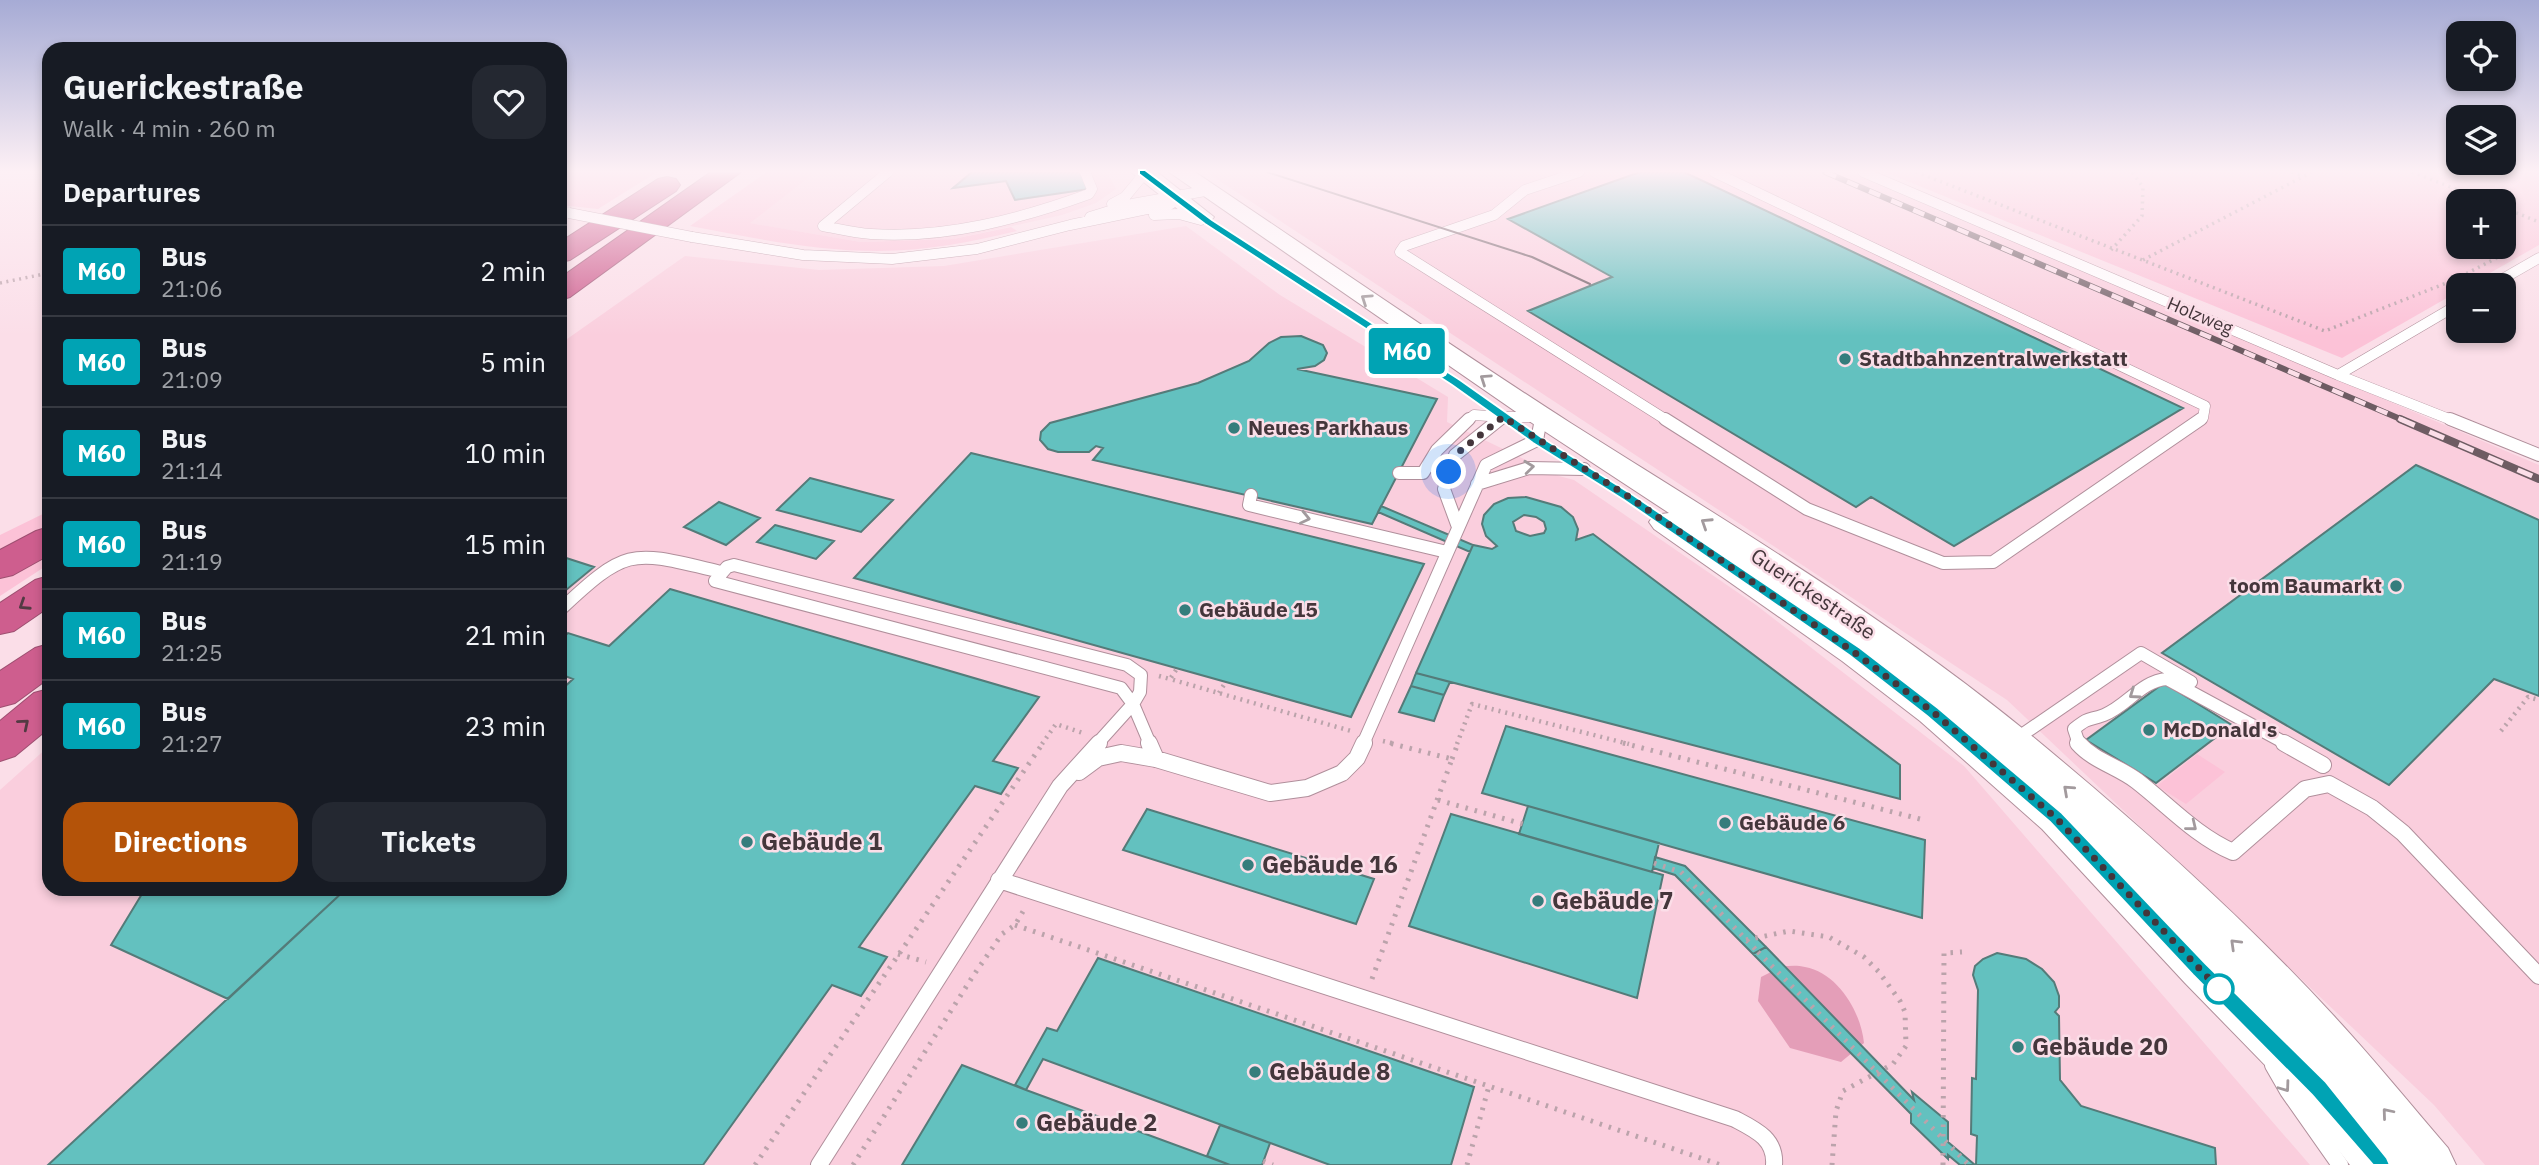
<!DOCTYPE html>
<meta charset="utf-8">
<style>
:root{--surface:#171b24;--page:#242831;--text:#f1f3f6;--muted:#9ea1a6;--line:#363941;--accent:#b45309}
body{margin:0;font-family:"IBM Plex Sans",sans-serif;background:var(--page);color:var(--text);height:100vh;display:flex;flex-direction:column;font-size:26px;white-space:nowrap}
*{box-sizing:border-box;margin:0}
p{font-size:23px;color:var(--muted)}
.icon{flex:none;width:38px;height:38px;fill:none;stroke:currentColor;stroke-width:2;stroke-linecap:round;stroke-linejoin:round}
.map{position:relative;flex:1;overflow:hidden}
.drawer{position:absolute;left:42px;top:42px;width:525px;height:854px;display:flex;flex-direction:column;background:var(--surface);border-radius:21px;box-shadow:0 4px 10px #0003}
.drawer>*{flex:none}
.badge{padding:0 14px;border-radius:5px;font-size:24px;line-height:46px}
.fabs{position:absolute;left:2446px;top:21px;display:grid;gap:14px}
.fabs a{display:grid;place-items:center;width:70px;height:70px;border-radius:14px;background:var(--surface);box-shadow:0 4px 10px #0003;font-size:35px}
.you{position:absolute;width:35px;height:35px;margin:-18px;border:5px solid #fff;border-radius:50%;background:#1a73e8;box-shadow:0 0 0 10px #1a73e833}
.map>.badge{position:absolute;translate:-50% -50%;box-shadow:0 0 0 4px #fff}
h2{padding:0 21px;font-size:26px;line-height:63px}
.round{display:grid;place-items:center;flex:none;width:74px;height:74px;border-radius:21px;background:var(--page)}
.overview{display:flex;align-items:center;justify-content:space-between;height:119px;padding:0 21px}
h1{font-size:33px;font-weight:800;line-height:52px}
.action{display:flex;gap:14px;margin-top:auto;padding:14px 21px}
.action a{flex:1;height:80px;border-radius:21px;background:var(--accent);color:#fff;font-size:28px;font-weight:800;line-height:80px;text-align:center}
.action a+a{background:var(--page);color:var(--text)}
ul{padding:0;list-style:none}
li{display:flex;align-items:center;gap:21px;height:91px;padding:0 21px;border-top:2px solid var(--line)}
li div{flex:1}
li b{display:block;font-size:26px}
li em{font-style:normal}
li .badge{min-width:77px;font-weight:700;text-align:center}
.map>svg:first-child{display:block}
</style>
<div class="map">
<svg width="2539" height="1165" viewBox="0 0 2539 1165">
<rect width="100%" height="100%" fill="#fbdee8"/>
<!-- built -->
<path fill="#facedd" d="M816,172H1107L1116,189L1096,203L1062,215L953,239L861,242L749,223Z
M1206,172H1848L2539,465V1165H2485L2434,1105L2007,700Z
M1186,226L1280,295L1448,397L1447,422L1559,476L1574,480L1756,605L1964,766L2310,1165H0V790L49,746V889H560V344L685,256L819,270L944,266Z"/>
<!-- green -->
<path fill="#fcc2d7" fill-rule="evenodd" d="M560,172H657L598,209L560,205Z
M767,172H816L750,223L861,242L953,239L1011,227L1017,231C971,242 925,251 878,251C814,251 753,238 690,226Z
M1885,172H2539V245L2469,285H2459V291L2342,358ZM2459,201H2504V247H2459Z
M49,511V526L0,550V535Z
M49,548V564L0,596V575Z
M2197,754L2225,772L2186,804L2157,786Z"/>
<!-- water -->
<path fill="#e49eb8" d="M1783,966C1790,966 1798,965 1805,967C1838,973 1861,1012 1864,1043L1841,1062L1790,1048L1758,1001L1761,977Z"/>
<!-- building -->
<path fill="#63c1bf" stroke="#547b79" stroke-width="2" fill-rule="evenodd" d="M972,172H1080L1089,189L1015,200L1006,181L953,188Z
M1640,172H1684L2183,408L1954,546L1871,497L1856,507L1528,311L1612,277L1508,219Z
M1301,336L1323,345L1327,353L1324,360L1315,366L1297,369L1437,399L1372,524L1093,460L1103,448L1096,446L1089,452H1058L1048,449L1040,440L1041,432L1050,423L1198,383L1249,361L1269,343L1281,337Z
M971,453L1424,564L1351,717L854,578Z
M2416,465L2539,520V696L2494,679L2389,785L2162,653Z
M810,478L893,500L861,532L777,510Z
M1526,497L1561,507L1573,517L1578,529L1576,540L1593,534L1900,765V799L1416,673L1473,545L1492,549L1497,546L1486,536L1482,524L1484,515L1494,504L1508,498ZM1524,515L1536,517L1544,522L1546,529L1544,533L1530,536L1516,531L1513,522Z
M719,502L760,518L726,545L684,527Z
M1381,506L1473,545L1470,552L1378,512Z
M775,525L834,541L816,559L757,542Z
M560,556L594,567L560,595Z
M670,589L1039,697L993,761L1018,768L1001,794L975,786L859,947L887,957L861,996L832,985L703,1165H48L346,889H560V691L573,679L560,674V640L568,633L609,646Z
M1416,673L1450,682L1444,695L1411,686Z
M2164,683L2232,725L2156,783L2086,740Z
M1411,686L1444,695L1434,721L1399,712Z
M1506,726L1925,840L1922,918L1482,793Z
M1528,806L1659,843L1652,872L1519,834Z
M1147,809L1374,879L1356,924L1123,850Z
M1451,814L1663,875L1637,998L1409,926Z
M1655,857L1685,866L1766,947L1753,954L1675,875L1653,868Z
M145,889H346L228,999L111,945Z
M1766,947L1914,1100L1912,1092L1948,1122V1142L1975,1165H1960L1948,1155V1159L1911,1123V1114L1753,954Z
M1997,953L2026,959L2042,969L2054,982L2059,996V1007L2055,1012L2059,1016L2060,1080L2081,1106L2215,1148L2216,1165H1976L1977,1136L1971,1134L1972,1078L1976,1079L1978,990L1973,975L1975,966L1983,959Z
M1098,958L1474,1087L1451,1165H1330L1043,1059L1026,1090L1015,1085L1047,1028L1057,1031Z
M962,1065L1026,1090L1230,1165H902Z
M1220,1125L1270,1143L1262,1165H1230L1207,1156Z"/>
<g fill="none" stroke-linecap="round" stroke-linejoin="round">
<defs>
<path id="lane-far2" d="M888,172L823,226C839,229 855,233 871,234C945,239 1020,219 1089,194L1092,189L1085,172
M1579,172L1525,190L1494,215L1404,246L1400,252L1668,421
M1714,172L2205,406L2203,418L2198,421
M1863,172L2338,375L2454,421
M1112,204L1125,197L1144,174
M1154,215L1179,214L1201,220
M1090,217L1132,204L1205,191
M692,237L803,255L892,259L977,249L1070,225L1171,204L1175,197
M2492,285L2539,258
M2338,375L2459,304
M1467,421L1474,415L1503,417
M1498,421L1503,417H1542L1541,421"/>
<path id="lane-far1" d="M1665,419L1807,509L1943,563L1993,562L2201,419
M2450,419L2539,455
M1399,473H1423L1437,450L1469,419
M1477,484L1529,468L1584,469
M1251,495L1249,505L1447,552
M1458,527L1444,489L1455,455L1500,419
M734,565L1127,665L1141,675L1140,692L1133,704L1121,688L715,581L727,567Z
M560,610C629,545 632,551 721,572
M1133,704L1150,744
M2013,741L2141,653L2191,682
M1097,744L1133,704
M1363,744L1486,465L1537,440L1541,419
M2079,744L2074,729C2090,716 2088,721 2104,715C2127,706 2141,681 2167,679L2287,744"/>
<path id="lane" d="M1149,743L1156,759
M2078,743C2094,761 2117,766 2137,781C2168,805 2196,836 2233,852L2305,789L2329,784L2372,808L2403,833L2539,976
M2284,743L2323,765
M1079,772L1098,758L1121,753L1156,759L1270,793L1307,788L1342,773L1357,758L1364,743
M999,880L1735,1119C1756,1130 1776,1139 1774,1165
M2273,1065L2288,1091L2340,1165
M819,1165L1060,786L1099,743"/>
<path id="secondary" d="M1131,172H1157L1214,217L1210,222H1194Z
M1169,172H1195C1320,256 1443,341 1569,422C1724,520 1884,615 2027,732C2134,820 2239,913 2333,1015C2373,1058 2410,1104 2448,1148L2456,1165H2350L2302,1103L2185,983L2042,829L1920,721L1842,661L1654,529L1649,522L1654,515L1669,513L1532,423Z"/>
<path id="highway" d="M711,172H741L570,297L560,300V278Z
M667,177L676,179L680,185L676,191L570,260L560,262V242L658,179Z
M49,527V555L13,575L0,578V550L36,531Z
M49,576V607L14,631L0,634V603L35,580Z
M49,644V678L15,703L0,707V671L35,648Z
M49,689V728L15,756L0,761V721L34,693Z"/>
</defs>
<!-- lane-far2 casing -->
<use href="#lane-far2" stroke="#b08f9b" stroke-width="11"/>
<!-- lane-far1 casing -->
<use href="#lane-far1" stroke="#b08f9b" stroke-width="14"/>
<!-- lane casing -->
<use href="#lane" stroke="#b08f9b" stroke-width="18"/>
<!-- secondary casing -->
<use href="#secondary" stroke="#b08f9b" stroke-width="2"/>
<!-- highway casing -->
<use href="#highway" stroke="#9e5071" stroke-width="2"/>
<!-- path-far2 -->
<path stroke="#bba3ab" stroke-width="3.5" stroke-dasharray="2 4.5" stroke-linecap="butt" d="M1916,172L2325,331L2454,280L2512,250
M2292,172L2302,176
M2412,172L2487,201
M2504,208L2539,222
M2111,250L2142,216L2143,187L2132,172
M2143,260L2312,172
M0,283L49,273"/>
<!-- path-far1 -->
<path stroke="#bba3ab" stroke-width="4.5" stroke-dasharray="2 5" stroke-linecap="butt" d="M1176,670L1170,679L1351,731
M1159,676L1170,679
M1219,693L1225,683
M2501,731L2528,697L2539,700
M1383,741L1396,744
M1042,744L1056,724L1083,733
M1457,744L1472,704L1629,744"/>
<!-- path -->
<path stroke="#bba3ab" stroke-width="5" stroke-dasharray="2.5 7" stroke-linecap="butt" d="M1623,743L1920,819
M1452,759L1458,743
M1438,800L1523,824
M1654,863L1681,872L1758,952
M1015,925L1721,1165
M1746,940L1789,931L1829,937L1864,957L1879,972L1900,1001L1905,1012L1906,1046L1893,1064L1843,1091L1836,1111L1832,1165
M898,954L926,962
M1372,979L1452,759L1389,743
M1263,1161L1273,1165
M755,1165L1043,743
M853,1165L973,976L1002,934L1015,925L1025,908
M1467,1165L1489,1086
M1943,1165L1944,953L1962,952"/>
<!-- lane-far2 -->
<use href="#lane-far2" stroke="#fff" stroke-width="10"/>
<!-- lane-far1 -->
<use href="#lane-far1" stroke="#fff" stroke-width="12"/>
<!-- lane -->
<use href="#lane" stroke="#fff" stroke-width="16"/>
<!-- secondary -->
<use href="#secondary" fill="#fff" fill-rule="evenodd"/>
<!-- highway -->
<use href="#highway" fill="#ce5e8e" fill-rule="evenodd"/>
<!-- tram -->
<path stroke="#6e5c63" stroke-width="2" d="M1267,172L1532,257L1590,284"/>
<defs>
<path id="rail-far1" d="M1825,172L2405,421"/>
<path id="rail" d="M2400,419L2539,479"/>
</defs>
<!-- rail-far1 casing -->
<use href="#rail-far1" stroke="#6e5c63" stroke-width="6"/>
<!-- rail casing -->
<use href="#rail" stroke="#6e5c63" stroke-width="8"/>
<!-- rail-far1 -->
<use href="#rail-far1" stroke="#fbdee8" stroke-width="4.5" stroke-dasharray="12" stroke-linecap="butt"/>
<!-- rail -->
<use href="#rail" stroke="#fbdee8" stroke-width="5" stroke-dasharray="16" stroke-linecap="butt"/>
<defs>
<path id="lane-bridge" d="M569,213L692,237"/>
</defs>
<!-- lane-bridge casing -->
<use href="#lane-bridge" stroke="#b08f9b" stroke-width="11" stroke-linecap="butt"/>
<!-- path-bridge -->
<path stroke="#bba3ab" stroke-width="5" stroke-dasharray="2.5 7" stroke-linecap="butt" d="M1758,952L1969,1165"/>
<!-- lane-bridge -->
<use href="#lane-bridge" stroke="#fff" stroke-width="10"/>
</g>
<!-- one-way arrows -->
<defs><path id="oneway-chevron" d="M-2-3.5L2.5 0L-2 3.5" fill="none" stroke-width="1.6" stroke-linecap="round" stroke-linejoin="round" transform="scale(1.75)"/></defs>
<g stroke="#a29a9d">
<use href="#oneway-chevron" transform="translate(1366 299) rotate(-146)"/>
<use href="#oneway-chevron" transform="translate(1485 379) rotate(-146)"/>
<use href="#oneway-chevron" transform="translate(1529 467) rotate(-6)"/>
<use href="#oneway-chevron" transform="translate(1305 518) rotate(13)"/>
<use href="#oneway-chevron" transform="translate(1706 523) rotate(-147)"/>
<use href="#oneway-chevron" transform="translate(2134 694) rotate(145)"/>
<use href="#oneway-chevron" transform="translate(2068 790) rotate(-138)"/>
<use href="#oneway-chevron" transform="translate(2192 826) rotate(39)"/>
<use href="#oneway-chevron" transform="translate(2235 944) rotate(-136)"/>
<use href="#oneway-chevron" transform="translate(2285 1087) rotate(54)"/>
<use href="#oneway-chevron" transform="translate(2387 1113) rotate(-130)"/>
</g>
<g stroke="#523a43">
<use href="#oneway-chevron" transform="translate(24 605) rotate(147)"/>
<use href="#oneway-chevron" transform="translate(24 724) rotate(-40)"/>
</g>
<!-- sky -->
<linearGradient id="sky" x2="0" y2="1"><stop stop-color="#a6abd5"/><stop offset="0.51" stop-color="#fdf0f5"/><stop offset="1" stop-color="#fdf0f5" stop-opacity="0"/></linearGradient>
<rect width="2539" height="336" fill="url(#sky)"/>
<!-- line -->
<path fill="#00a3b4" stroke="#fff" stroke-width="2" d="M1139,170H1145L1212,220L1460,380L1541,437L1633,495L1860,648L1938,708L2062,813L2206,964L2326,1082L2387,1158L2390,1165H2373L2312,1095L2193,975L2050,822L1927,716L1849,655L1624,500L1533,443L1452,385L1205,224L1139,174Z"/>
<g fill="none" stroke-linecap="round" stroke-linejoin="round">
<!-- walk -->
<path stroke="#44363b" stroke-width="7" stroke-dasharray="0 12.6" d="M1449,472L1455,455L1503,417L1629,497L1854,652L1933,712L2056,818L2219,989"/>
</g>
<!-- markers -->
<g fill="#357d7c" stroke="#fbdee8" stroke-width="2.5">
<circle cx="1845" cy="359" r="7"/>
<circle cx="1234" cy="428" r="7"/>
<circle cx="2396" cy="586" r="7"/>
<circle cx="1185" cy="610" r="7"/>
<circle cx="2149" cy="730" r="7"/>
<circle cx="1725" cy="823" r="7"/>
<circle cx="747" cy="842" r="7"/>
<circle cx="1248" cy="865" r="7"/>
<circle cx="1538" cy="901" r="7"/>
<circle cx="2018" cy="1047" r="7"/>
<circle cx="1255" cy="1072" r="7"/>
<circle cx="1022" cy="1123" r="7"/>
</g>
<circle fill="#fff" stroke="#00a3b4" stroke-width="3.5" cx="2219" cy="989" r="14"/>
<g text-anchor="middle" stroke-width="5" stroke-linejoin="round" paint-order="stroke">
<!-- far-street labels -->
<g font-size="18" fill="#44363b" stroke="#fbdee8">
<text transform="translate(2200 316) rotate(23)" y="6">Holzweg</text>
</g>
<!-- poi labels -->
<g font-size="21" font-weight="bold" fill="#44363b" stroke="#fbdee8" text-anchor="start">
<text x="1859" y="366">Stadtbahnzentralwerkstatt</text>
<text x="1248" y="435">Neues Parkhaus</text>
<text x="2382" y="593" text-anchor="end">toom Baumarkt</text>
<text x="1199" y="617">Gebäude 15</text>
<text x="2163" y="737">McDonald's</text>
<text x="1739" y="830">Gebäude 6</text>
</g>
<!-- street labels -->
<g font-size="21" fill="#44363b" stroke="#fbdee8">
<text transform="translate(1813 594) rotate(34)" y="7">Guerickestraße</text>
</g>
<!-- near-poi labels -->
<g font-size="24" font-weight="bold" fill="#44363b" stroke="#fbdee8" text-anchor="start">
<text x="761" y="850">Gebäude 1</text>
<text x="1262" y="873">Gebäude 16</text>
<text x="1552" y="909">Gebäude 7</text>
<text x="2032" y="1055">Gebäude 20</text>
<text x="1269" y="1080">Gebäude 8</text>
<text x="1036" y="1131">Gebäude 2</text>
</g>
</g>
</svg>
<div class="fabs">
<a><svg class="icon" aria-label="locate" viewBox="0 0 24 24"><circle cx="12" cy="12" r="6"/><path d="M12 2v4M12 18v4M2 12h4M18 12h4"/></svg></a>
<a><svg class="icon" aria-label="layers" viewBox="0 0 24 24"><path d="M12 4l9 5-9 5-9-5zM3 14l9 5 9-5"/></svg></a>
<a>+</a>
<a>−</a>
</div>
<div class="you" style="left:1449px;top:472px"></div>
<b class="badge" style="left:1407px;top:351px;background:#00a3b4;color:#fff">M60</b>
<section class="drawer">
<div class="overview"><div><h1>Guerickestraße</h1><p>Walk · 4 min · 260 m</p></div><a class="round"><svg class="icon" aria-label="heart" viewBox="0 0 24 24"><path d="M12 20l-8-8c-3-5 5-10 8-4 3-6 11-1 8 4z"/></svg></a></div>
<h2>Departures</h2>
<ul>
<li><span class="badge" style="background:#00a3b4;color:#fff">M60</span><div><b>Bus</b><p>21:06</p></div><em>2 min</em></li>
<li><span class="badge" style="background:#00a3b4;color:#fff">M60</span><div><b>Bus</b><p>21:09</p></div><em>5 min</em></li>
<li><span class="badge" style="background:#00a3b4;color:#fff">M60</span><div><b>Bus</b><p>21:14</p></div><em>10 min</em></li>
<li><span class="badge" style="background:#00a3b4;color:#fff">M60</span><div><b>Bus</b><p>21:19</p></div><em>15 min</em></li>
<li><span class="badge" style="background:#00a3b4;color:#fff">M60</span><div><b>Bus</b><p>21:25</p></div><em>21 min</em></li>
<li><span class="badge" style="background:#00a3b4;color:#fff">M60</span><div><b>Bus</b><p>21:27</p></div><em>23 min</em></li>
</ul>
<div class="action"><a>Directions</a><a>Tickets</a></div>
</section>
</div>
